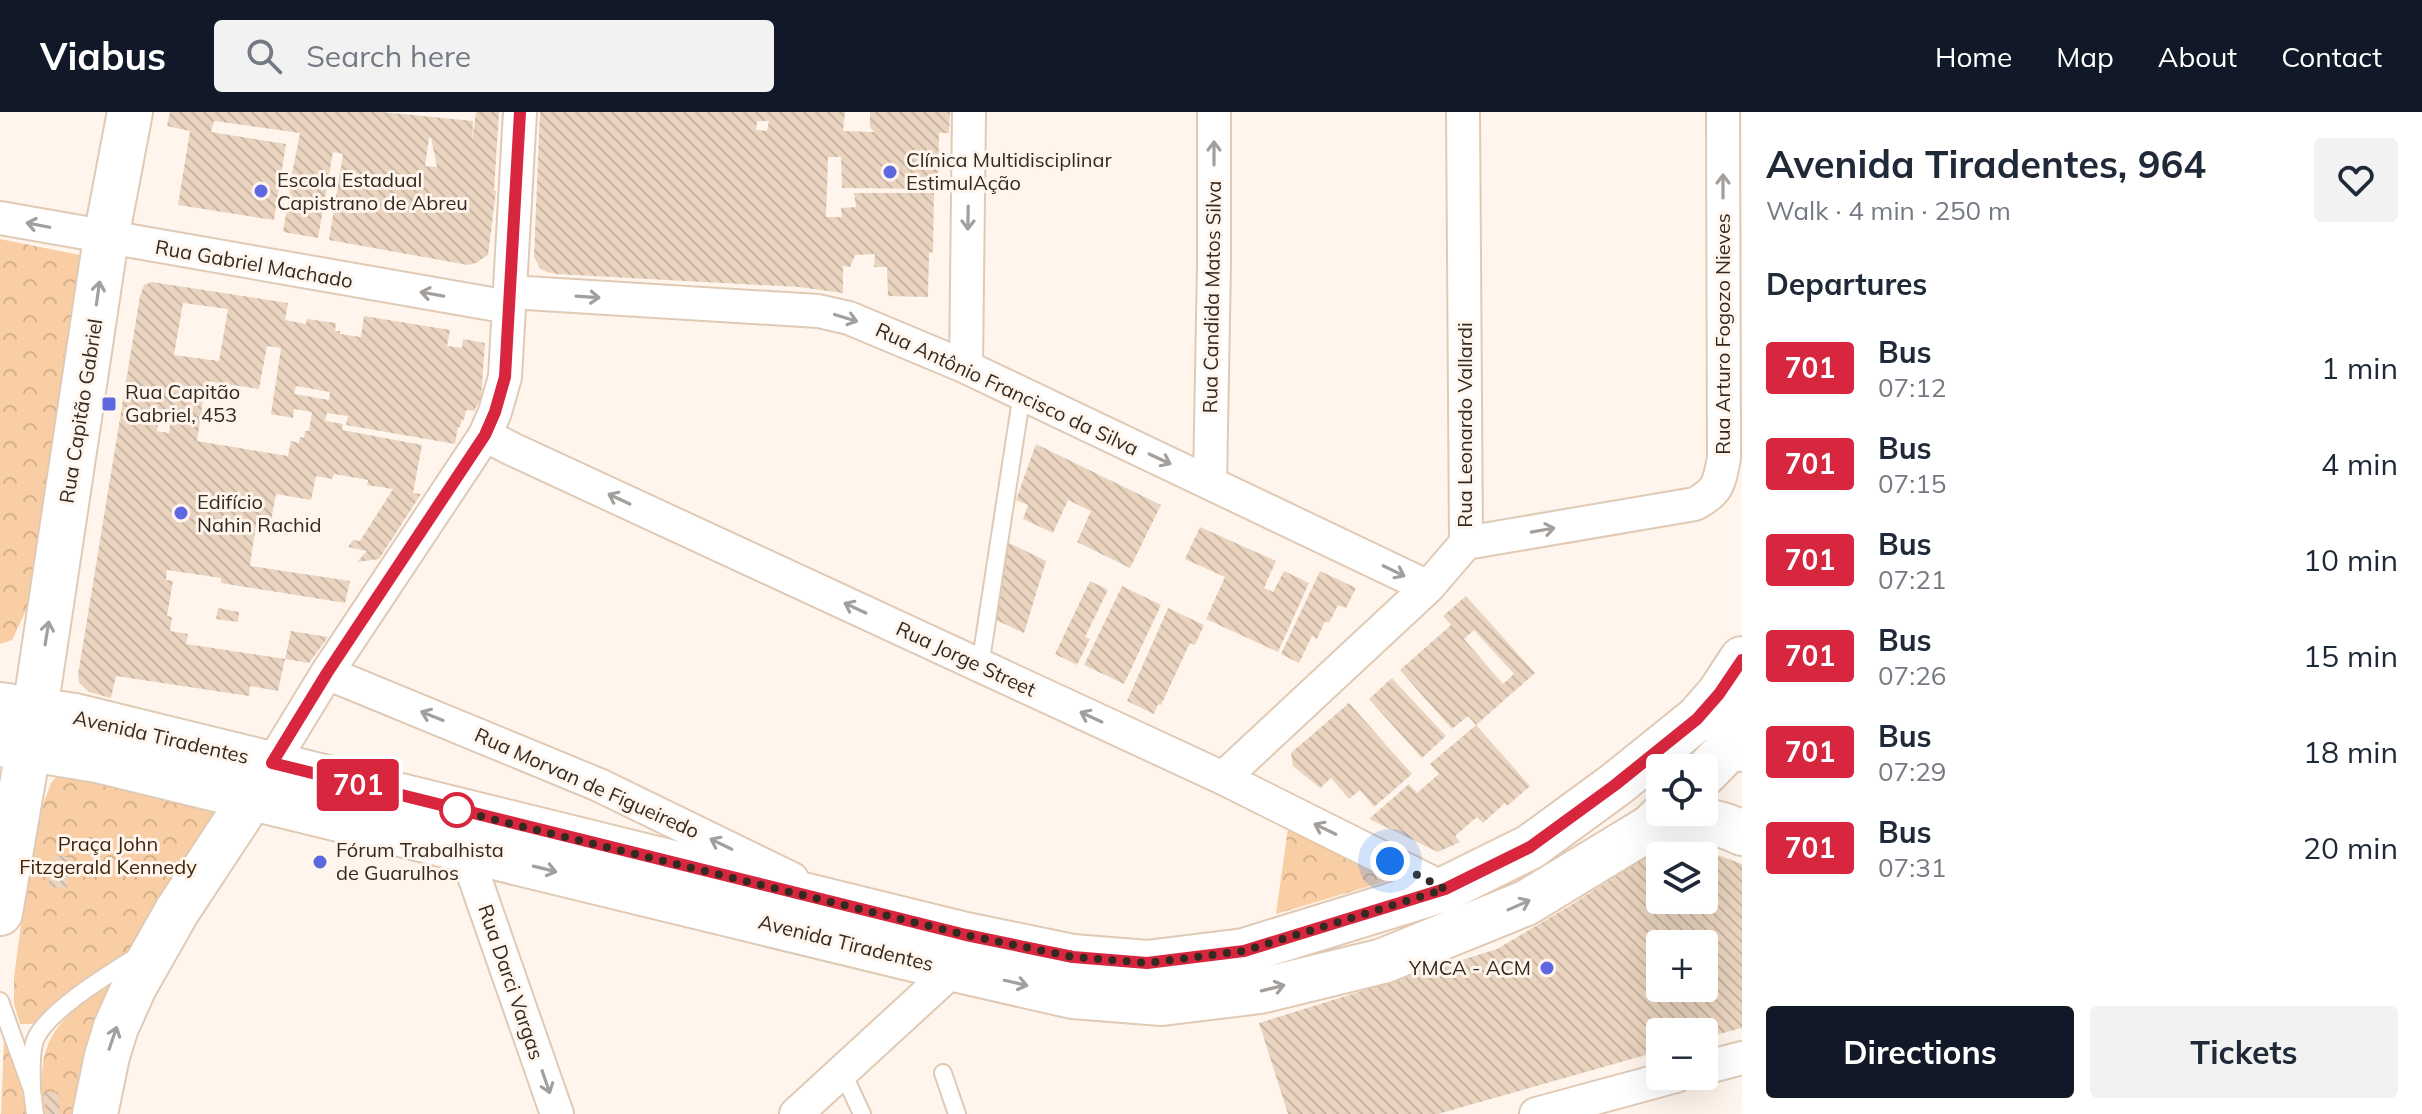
<!DOCTYPE html>
<meta charset="utf-8">
<style>
:root{--surface:#fff;--page:#f2f2f3;--text:#1f2937;--muted:#747a83;--accent:#111827}
body{margin:0;font-family:Mulish,sans-serif;background:var(--page);color:var(--text);height:100vh;display:flex;flex-direction:column;font-size:30px;white-space:nowrap}
*{box-sizing:border-box;margin:0}
p{font-size:26px;color:var(--muted)}
.icon{flex:none;width:44px;height:44px;fill:none;stroke:currentColor;stroke-width:2;stroke-linecap:round;stroke-linejoin:round}
.map{position:relative;flex:1;overflow:hidden}
.drawer{display:flex;flex-direction:column;background:var(--surface);width:680px}
.drawer>*{flex:none}
.badge{padding:0 16px;border-radius:6px;font-size:28px;line-height:52px}
.buttons{position:absolute;left:1646px;top:642px;display:grid;gap:16px}
.buttons a{display:grid;place-items:center;width:72px;height:72px;border-radius:8px;background:var(--surface);box-shadow:0 8px 32px #0002;font-size:40px}
.you{position:absolute;width:40px;height:40px;margin:-20px;border:6px solid #fff;border-radius:50%;background:#1a73e8;box-shadow:0 0 0 12px #1a73e833}
.map>.badge{position:absolute;translate:-50% -50%;box-shadow:0 0 0 4px #fff}
h2{padding:0 24px;font-size:30px;line-height:72px}
.round{display:grid;place-items:center;flex:none;width:84px;height:84px;border-radius:8px;background:var(--page)}
.head{display:flex;align-items:center;justify-content:space-between;height:136px;padding:0 24px}
h1{font-size:38px;font-weight:700;line-height:60px}
.action{display:flex;gap:16px;margin-top:auto;padding:16px 24px}
.action a{flex:1;height:92px;border-radius:8px;background:var(--accent);color:#fff;font-size:32px;font-weight:700;line-height:92px;text-align:center}
.action a+a{background:var(--page);color:var(--text)}
ul{padding:0;list-style:none}
li{display:flex;align-items:center;gap:24px;height:96px;padding:0 24px}
li div{flex:1}
li b{display:block;font-size:30px}
li em{font-style:normal}
li .badge{min-width:88px;font-weight:700;text-align:center}
header{display:flex;align-items:center;gap:48px;box-sizing:border-box;height:112px;padding:0 40px;background:var(--accent);color:#fff}
header strong{font-size:38px}
nav{display:flex;gap:44px;margin-inline-start:auto;font-size:28px}
.search{width:560px;height:72px;background:var(--page);display:flex;align-items:center;gap:20px;box-sizing:border-box;padding:0 28px;border-radius:8px;color:var(--muted);font-size:30px}
main{display:flex;flex:1;min-height:0}
.map>svg:first-child{display:block}
</style>
<header>
<strong>Viabus</strong>
<div class="search"><svg class="icon" aria-label="search" viewBox="0 0 24 24"><circle cx="10" cy="10" r="6"/><path d="M15 15l6 6"/></svg>Search here</div>
<nav><a>Home</a><a>Map</a><a>About</a><a>Contact</a></nav>
</header>
<main>
<div class="map">
<svg width="1742" height="1002" viewBox="0 0 1742 1002">
<defs>
<pattern id="park-crowns" width="20" height="18" patternUnits="userSpaceOnUse" patternTransform="scale(2)"><rect width="20" height="18" fill="#f9cea4"/><path d="M2 6a3 3 0 1 1 6 0M12 15a3 3 0 1 1 6 0" fill="none" stroke="#d6b18d"/></pattern>
<pattern id="building-back-hatch" width="6" height="6" patternUnits="userSpaceOnUse" patternTransform="scale(2)"><rect width="6" height="6" fill="#ead4bf"/><path d="M-1 5l2 2M0 0l6 6M5-1l2 2" fill="none" stroke="#c9b6a4"/></pattern>
</defs>
<rect width="100%" height="100%" fill="#fff5ed"/>
<!-- park -->
<path fill="url(#park-crowns)" d="M0,127L85,144L29,492L12,528L0,532Z
M59,661L208,694L216,704L135,833L32,912H20L14,892V865L25,782L40,701L51,671Z
M1289,709L1407,763L1276,802Z
M116,869L84,1002H43C40,949 40,924 84,890C94,882 104,872 116,869Z
M4,927L19,968L27,1002H1Z"/>
<!-- building -->
<path fill="url(#building-back-hatch)" fill-rule="evenodd" d="M170,0H382L473,9L472,30L476,0H499L494,79H496L488,143L476,151L468,153L329,128L343,42L333,40L318,126L283,120L290,78L280,76L282,65L291,67L300,21L214,9L211,20L286,32L274,108L178,93L190,19L167,14ZM429,26H431L437,55L425,54Z
M540,0H845L843,19L874,20L870,15V0H950L949,21H939L938,77L842,76L841,45H828L826,105H842L841,96L856,95L854,81H934L933,140L929,141L928,185L888,184L887,155H874L875,142L855,143L850,155L843,154V181L799,175L556,162L547,160L540,156L534,145ZM757,9H769L767,19L756,18Z
M152,170L288,191L285,208L306,212L307,207L336,211L335,219H340V222L361,225L364,204L450,218L447,234L462,236L463,227L485,231L481,286L474,299L466,298L464,308L462,307L460,315H458L455,332L346,313L348,304L327,301L325,309L343,312L342,318L422,333L413,381L421,382L379,447L357,450L367,439L348,435L353,428L360,429L393,377L367,373L368,368L334,362L332,367L316,364L311,388L276,382L270,414L256,412L250,454L350,469L345,491L221,471V466L167,458L166,468L173,469L167,504L172,505L170,519L188,522L186,532L285,547L278,579L250,574L249,584L116,564L111,586L89,580L79,570L78,563L140,184L144,173ZM183,191L228,197L219,249L174,243ZM267,234L281,236L271,302L293,306L294,297L312,300L309,319H305L304,326L300,325L299,331L291,329L288,344L197,329L206,269L259,277ZM296,274L330,280L329,288L294,282ZM159,305L171,307L169,321L157,319Z
M1036,332L1161,393L1130,456L1077,430L1091,399L1068,388L1053,421L1023,407L1028,393L1016,388Z
M1200,415L1276,449L1264,476L1273,480L1284,459L1309,471L1278,540L1206,507L1225,465L1185,447Z
M1005,429L1046,449L1024,521L994,507Z
M1320,459L1356,476L1346,496L1338,493L1329,511L1325,509L1317,527L1312,524L1299,551L1281,542Z
M1090,469L1108,478L1085,525L1090,527L1077,553L1055,542Z
M1122,474L1161,493L1124,572L1084,553Z
M1466,484L1535,561L1476,613L1468,604L1452,617L1400,558L1451,513L1443,504ZM1474,518L1514,562L1503,572L1464,527Z
M218,496L239,500L238,510L216,507Z
M1168,496L1204,513L1195,533L1190,531L1161,593L1158,592L1154,602L1127,589Z
M291,519L328,525L309,551L285,547Z
M1392,566L1446,624L1422,646L1369,587Z
M1349,591L1412,662L1374,695L1360,678L1349,687L1331,666L1320,676L1293,654L1291,641Z
M1476,613L1530,674L1507,694L1505,691L1483,711L1477,705L1455,724L1460,730L1438,740L1369,707L1409,672L1417,681L1439,662L1430,652Z
M1685,731L1742,752V916L1704,926V920H1660V939L1438,1002H1288L1259,911L1497,837L1568,795L1650,742ZM1660,744H1704V788H1660ZM1660,832H1704V876H1660Z
M55,743L72,746L66,778L48,774Z
M58,980L60,1002H46L44,981Z"/>
<g fill="none" stroke-linecap="round" stroke-linejoin="round">
<defs>
<path id="lane" d="M980,554L1022,281
M0,889L32,978L35,1002
M843,961L862,1002
M943,961L957,1002
M32,978C32,962 30,943 35,928C47,899 109,862 136,845"/>
<path id="street" d="M0,106L509,195
M510,180L818,199L849,206L966,255L1428,475
M966,255L969,0
M485,323L512,337L1223,666L1445,777
M1210,371L1214,152V0
M1466,431L1695,392C1719,379 1719,371 1724,346L1723,0
M327,561L599,673L792,767
M1223,666L1428,475L1466,431L1463,0
M260,671L327,561L485,323L495,300L505,265L520,0
M465,738L557,1002
M1704,956L1742,946
M796,1002L954,857
M1536,1002L1676,964"/>
<path id="secondary" d="M1719,582L1742,637
M0,593L75,604L966,823L1073,845L1147,851L1244,839L1445,777L1530,735L1615,673L1697,607L1719,582L1742,547
M0,632L97,648L954,857L1073,884L1162,891L1260,879L1383,849L1526,791L1651,715L1666,700
M1704,662L1742,623
M1651,715C1689,708 1705,703 1742,721
M0,801L35,598L106,126L130,0
M95,1002L107,944L116,915L134,875L177,799L252,685"/>
</defs>
<!-- lane casing -->
<use href="#lane" stroke="#e0cab5" stroke-width="20"/>
<!-- street casing -->
<use href="#street" stroke="#e0cab5" stroke-width="36"/>
<!-- secondary casing -->
<use href="#secondary" stroke="#e0cab5" stroke-width="48"/>
<!-- lane -->
<use href="#lane" stroke="#fff" stroke-width="16"/>
<!-- street -->
<use href="#street" stroke="#fff" stroke-width="32"/>
<!-- secondary -->
<use href="#secondary" stroke="#fff" stroke-width="44"/>
</g>
<!-- one-way arrows -->
<defs><path id="oneway-shaft" d="M-6 0H5M1.5-3L5.5 0L1.5 3" fill="none" stroke-width="1.6" stroke-linecap="round" stroke-linejoin="round" transform="scale(2)"/></defs>
<g stroke="#a39f9c">
<use href="#oneway-shaft" transform="translate(1214 41) rotate(-90)"/>
<use href="#oneway-shaft" transform="translate(1723 74) rotate(-90)"/>
<use href="#oneway-shaft" transform="translate(968 106) rotate(91)"/>
<use href="#oneway-shaft" transform="translate(38 113) rotate(-169)"/>
<use href="#oneway-shaft" transform="translate(98 181) rotate(-82)"/>
<use href="#oneway-shaft" transform="translate(432 182) rotate(-170)"/>
<use href="#oneway-shaft" transform="translate(588 185) rotate(4)"/>
<use href="#oneway-shaft" transform="translate(846 206) rotate(17)"/>
<use href="#oneway-shaft" transform="translate(1160 347) rotate(25)"/>
<use href="#oneway-shaft" transform="translate(619 387) rotate(-155)"/>
<use href="#oneway-shaft" transform="translate(1543 418) rotate(-10)"/>
<use href="#oneway-shaft" transform="translate(1394 459) rotate(26)"/>
<use href="#oneway-shaft" transform="translate(855 496) rotate(-155)"/>
<use href="#oneway-shaft" transform="translate(47 521) rotate(-81)"/>
<use href="#oneway-shaft" transform="translate(432 604) rotate(-158)"/>
<use href="#oneway-shaft" transform="translate(1091 605) rotate(-155)"/>
<use href="#oneway-shaft" transform="translate(1325 717) rotate(-154)"/>
<use href="#oneway-shaft" transform="translate(721 732) rotate(-154)"/>
<use href="#oneway-shaft" transform="translate(545 757) rotate(14)"/>
<use href="#oneway-shaft" transform="translate(1519 793) rotate(-24)"/>
<use href="#oneway-shaft" transform="translate(1016 871) rotate(13)"/>
<use href="#oneway-shaft" transform="translate(1273 876) rotate(-14)"/>
<use href="#oneway-shaft" transform="translate(113 926) rotate(-71)"/>
<use href="#oneway-shaft" transform="translate(546 970) rotate(71)"/>
</g>
<g fill="none" stroke-linecap="round" stroke-linejoin="round">
<defs>
<path id="line" d="M520,0L505,265L495,300L485,323L327,561L272,651L966,823L1073,845L1147,851L1244,839L1445,777L1530,735L1615,673L1697,607L1719,582L1742,548"/>
</defs>
<!-- line casing -->
<use href="#line" stroke="#fff" stroke-width="18"/>
<!-- line -->
<use href="#line" stroke="#d7263d" stroke-width="12"/>
<!-- walk -->
<path stroke="#332a22" stroke-width="8" stroke-dasharray="0 14.4" d="M457,698H455L966,823L1073,845L1098,847L1147,851L1244,839L1445,777L1390,749"/>
</g>
<!-- markers -->
<g fill="#5d68e0" stroke="#fff5ed" stroke-width="3">
<circle cx="890" cy="60" r="8"/>
<circle cx="261" cy="79" r="8"/>
<rect x="101" y="284" width="16" height="16" rx="4"/>
<circle cx="181" cy="401" r="8"/>
<circle cx="320" cy="750" r="8"/>
<circle cx="1547" cy="856" r="8"/>
</g>
<circle fill="#fff" stroke="#d7263d" stroke-width="4" cx="457" cy="698" r="16"/>
<g text-anchor="middle" stroke-width="6" stroke-linejoin="round" paint-order="stroke">
<!-- poi labels -->
<g font-size="20" fill="#332a22" stroke="#fff5ed" text-anchor="start">
<text x="906" y="55">Clínica Multidisciplinar<tspan x="906" dy="23">EstimulAção</tspan></text>
<text x="277" y="75">Escola Estadual<tspan x="277" dy="23">Capistrano de Abreu</tspan></text>
<text x="125" y="287">Rua Capitão<tspan x="125" dy="23">Gabriel, 453</tspan></text>
<text x="197" y="397">Edifício<tspan x="197" dy="23">Nahin Rachid</tspan></text>
<text x="336" y="745">Fórum Trabalhista<tspan x="336" dy="23">de Guarulhos</tspan></text>
<text x="1531" y="863" text-anchor="end">YMCA - ACM</text>
</g>
<!-- street labels -->
<g font-size="20" fill="#332a22" stroke="#fff5ed">
<text transform="translate(254 152) rotate(10)" y="7">Rua Gabriel Machado</text>
<text transform="translate(1212 185) rotate(-89)" y="7">Rua Candida Matos Silva</text>
<text transform="translate(1723 222) rotate(-90)" y="7">Rua Arturo Fogozo Nieves</text>
<text transform="translate(1007 277) rotate(25)" y="7">Rua Antônio Francisco da Silva</text>
<text transform="translate(81 299) rotate(-81)" y="7">Rua Capitão Gabriel</text>
<text transform="translate(1465 313) rotate(-90)" y="7">Rua Leonardo Vallardi</text>
<text transform="translate(966 547) rotate(25)" y="7">Rua Jorge Street</text>
<text transform="translate(161 625) rotate(13)" y="7">Avenida Tiradentes</text>
<text transform="translate(587 671) rotate(24)" y="7">Rua Morvan de Figueiredo</text>
<text transform="translate(846 831) rotate(14)" y="7">Avenida Tiradentes</text>
<text transform="translate(511 870) rotate(71)" y="7">Rua Darci Vargas</text>
</g>
<!-- park labels -->
<g font-size="20" fill="#3c250c" stroke="#fff5ed">
<text x="108" y="739">Praça John<tspan x="108" dy="23">Fitzgerald Kennedy</tspan></text>
</g>
</g>
</svg>
<div class="buttons">
<a><svg class="icon" aria-label="locate" viewBox="0 0 24 24"><circle cx="12" cy="12" r="6"/><path d="M12 2v4M12 18v4M2 12h4M18 12h4"/></svg></a>
<a><svg class="icon" aria-label="layers" viewBox="0 0 24 24"><path d="M12 4l9 5-9 5-9-5zM3 14l9 5 9-5"/></svg></a>
<a>+</a>
<a>−</a>
</div>
<div class="you" style="left:1390px;top:749px"></div>
<b class="badge" style="left:358px;top:673px;background:#d7263d;color:#fff">701</b>
</div>
<section class="drawer">
<div class="head"><div><h1>Avenida Tiradentes, 964</h1><p>Walk · 4 min · 250 m</p></div><a class="round"><svg class="icon" aria-label="heart" viewBox="0 0 24 24"><path d="M12 20l-8-8c-3-5 5-10 8-4 3-6 11-1 8 4z"/></svg></a></div>
<h2>Departures</h2>
<ul>
<li><span class="badge" style="background:#d7263d;color:#fff">701</span><div><b>Bus</b><p>07:12</p></div><em>1 min</em></li>
<li><span class="badge" style="background:#d7263d;color:#fff">701</span><div><b>Bus</b><p>07:15</p></div><em>4 min</em></li>
<li><span class="badge" style="background:#d7263d;color:#fff">701</span><div><b>Bus</b><p>07:21</p></div><em>10 min</em></li>
<li><span class="badge" style="background:#d7263d;color:#fff">701</span><div><b>Bus</b><p>07:26</p></div><em>15 min</em></li>
<li><span class="badge" style="background:#d7263d;color:#fff">701</span><div><b>Bus</b><p>07:29</p></div><em>18 min</em></li>
<li><span class="badge" style="background:#d7263d;color:#fff">701</span><div><b>Bus</b><p>07:31</p></div><em>20 min</em></li>
</ul>
<div class="action"><a>Directions</a><a>Tickets</a></div>
</section>
</main>
